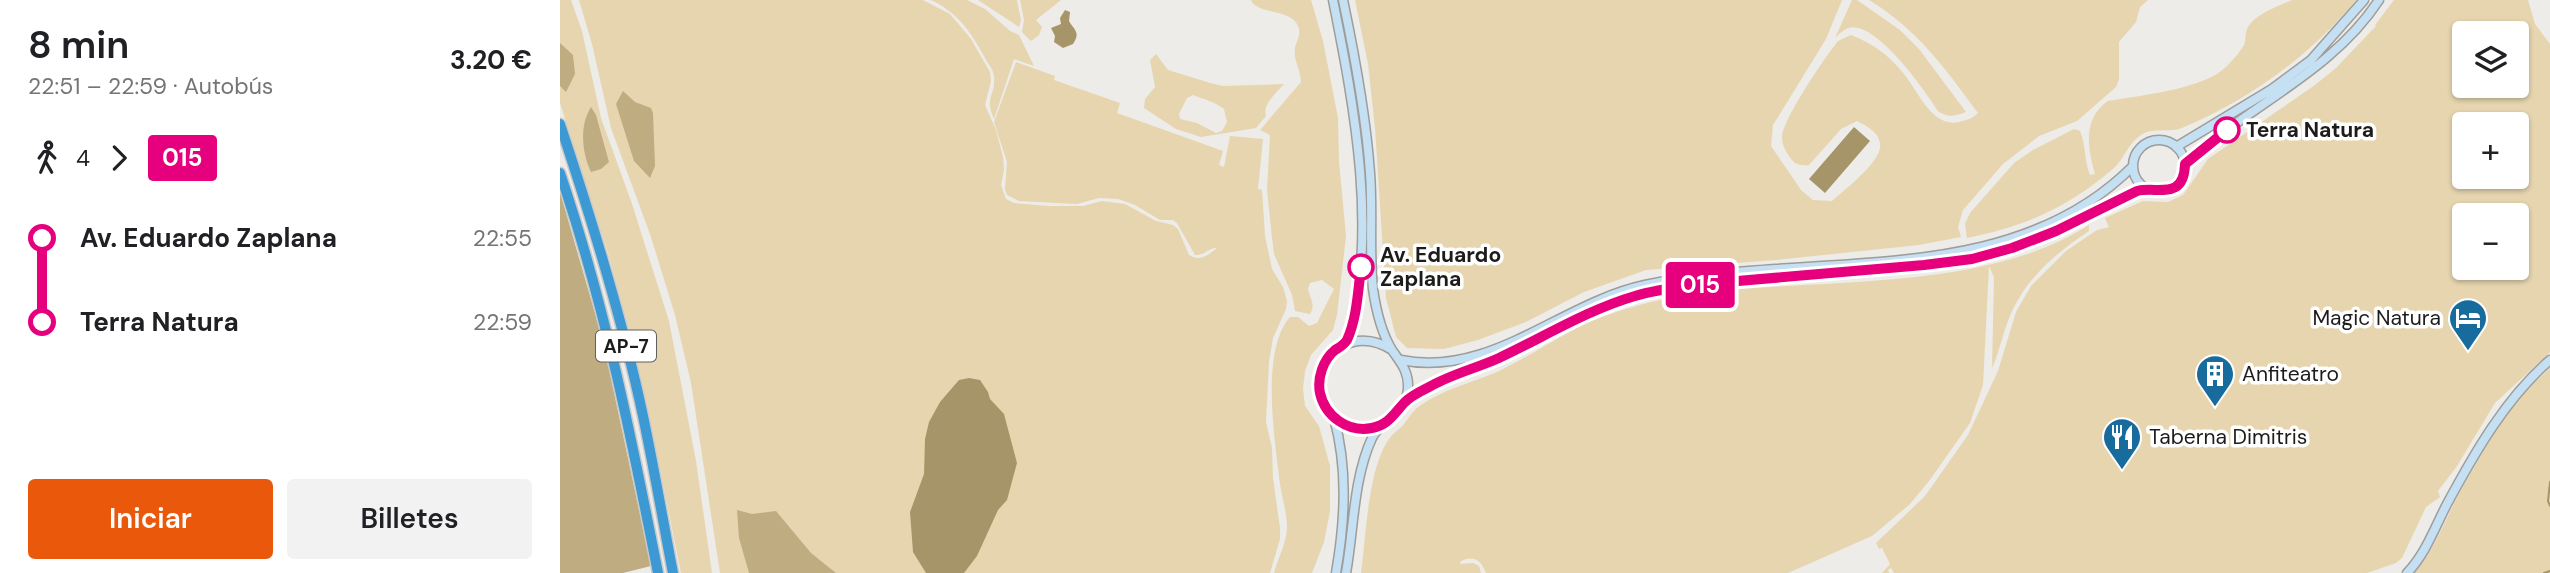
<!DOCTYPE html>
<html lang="es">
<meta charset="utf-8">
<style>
:root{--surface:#fff;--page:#f2f2f2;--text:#202124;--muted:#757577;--accent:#ea580c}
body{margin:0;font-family:"DM Sans",sans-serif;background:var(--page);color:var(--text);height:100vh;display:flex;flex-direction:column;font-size:26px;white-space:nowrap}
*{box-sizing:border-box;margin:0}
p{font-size:23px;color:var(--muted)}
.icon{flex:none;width:38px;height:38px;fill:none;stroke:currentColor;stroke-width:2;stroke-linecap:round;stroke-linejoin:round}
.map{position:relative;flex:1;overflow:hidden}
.details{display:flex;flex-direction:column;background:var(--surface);width:560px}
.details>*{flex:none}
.badge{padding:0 14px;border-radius:5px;font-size:24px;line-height:46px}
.tools{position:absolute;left:1892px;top:21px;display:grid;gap:14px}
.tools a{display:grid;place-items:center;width:77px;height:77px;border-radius:7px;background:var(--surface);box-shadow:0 2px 5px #0004;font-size:35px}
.map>.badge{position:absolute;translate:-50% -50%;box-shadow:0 0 0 4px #fff}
.legs{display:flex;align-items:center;gap:10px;height:77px;padding:0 28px;font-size:23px}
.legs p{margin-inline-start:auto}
.headline{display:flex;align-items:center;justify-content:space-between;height:119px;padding:0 28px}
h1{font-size:38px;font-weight:600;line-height:52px}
.action{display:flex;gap:14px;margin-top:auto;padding:14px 28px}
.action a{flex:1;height:80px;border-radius:7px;background:var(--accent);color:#fff;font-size:28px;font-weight:600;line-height:80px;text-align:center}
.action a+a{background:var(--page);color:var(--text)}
ul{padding:0 28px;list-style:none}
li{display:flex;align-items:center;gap:24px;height:84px;font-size:26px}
li i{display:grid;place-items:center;width:10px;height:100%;margin:0 9px;background:currentColor}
li i::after{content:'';width:18px;height:18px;margin:-9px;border:5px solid;border-radius:50%;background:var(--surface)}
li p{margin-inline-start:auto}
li:first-child i{background:linear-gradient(#0000 50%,currentColor 0)}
li:last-child i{background:linear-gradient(currentColor 50%,#0000 0)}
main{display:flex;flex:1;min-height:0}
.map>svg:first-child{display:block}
</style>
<main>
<section class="details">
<div class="headline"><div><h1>8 min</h1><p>22:51 – 22:59 · Autobús</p></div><b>3.20 €</b></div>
<div class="legs"><svg class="icon" aria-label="walk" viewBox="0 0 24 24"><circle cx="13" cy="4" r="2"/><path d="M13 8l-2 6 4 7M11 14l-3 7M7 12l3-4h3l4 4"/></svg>4<svg class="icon" aria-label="forward" viewBox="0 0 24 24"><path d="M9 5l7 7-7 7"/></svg><b class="badge" style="background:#e6007e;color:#fff">015</b></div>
<ul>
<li><i style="color:#e6007e"></i><b>Av. Eduardo Zaplana</b><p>22:55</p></li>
<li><i style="color:#e6007e"></i><b>Terra Natura</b><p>22:59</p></li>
</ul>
<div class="action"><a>Iniciar</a><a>Billetes</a></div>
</section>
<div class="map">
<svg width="1990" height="573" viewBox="0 0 1990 573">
<rect width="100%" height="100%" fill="#edece8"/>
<!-- green -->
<path fill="#e6d5af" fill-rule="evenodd" d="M0,0H11L22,31L41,118L72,204L109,321L136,461L152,573H121L87,404L70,333L48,253L0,103Z
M19,0H363L390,14L411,39L430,72L431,81L425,105L436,130L443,157L444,170L441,185L446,199L454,203L489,206H523L542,201L565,204L596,221L613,225L618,229L629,255C641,262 648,255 657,248C650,247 643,256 635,255L617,223L613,220H600L575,205L558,199L539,198L517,204L459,201L447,195L445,189L447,162L434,122L456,62L495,76L494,80L560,103L557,113L663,151L659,165L664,167L670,136L703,139L698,189L702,190L705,236L712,269L723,287L727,301L726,309L713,338L709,362L706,422L712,448L713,478L720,528V539L710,573H160L131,383L115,315L91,237L51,128L32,44Z
M371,0H407L425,9L450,31L459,35L474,66L454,59L434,119C424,97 436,95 434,76C433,68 427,63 424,56C410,31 398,13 371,0Z
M418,0H457L461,20L459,27Z
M460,0H501L476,20L482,27L479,35L471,41L462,32L464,20Z
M691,0H751L763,41L778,118L779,162L786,236L777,315L773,330L751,355L745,371L743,389L745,406L759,426L770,466V511L764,542L752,573H714C718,558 727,542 727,527C727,512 722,498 720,484C715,442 700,351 730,317H738L749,326L757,323L774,289L762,280L750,283L748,289C750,299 756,304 750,314L735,311L732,295L714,254L712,238L707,190L710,135L700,130L741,82C741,70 733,60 735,48C736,41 742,35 738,26C731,8 697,15 691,0Z
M795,0H1282L1266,39L1213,125L1211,146L1241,190L1253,200L1272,201C1284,190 1324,160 1320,143C1318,131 1306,126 1297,121L1281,129L1249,165C1237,166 1233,163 1227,153C1224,148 1222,143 1222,137C1223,119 1265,57 1278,41L1291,35C1312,43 1330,56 1344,74C1358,91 1372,128 1399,122C1407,120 1412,119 1418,113C1384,67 1359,31 1309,0H1588L1580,7L1576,22L1559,42V79L1556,87L1517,121L1479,136L1443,164L1403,210L1398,227L1401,237L1359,245L1216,260L1086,270L1024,292L966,322L918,340L884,349L847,348L836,337L826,298L815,128L808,64Z
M1292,0H1297L1340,30L1359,49L1406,112C1396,116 1387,118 1378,111C1365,91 1316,20 1288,28C1283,30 1278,35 1275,38Z
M1732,0H1796C1750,56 1689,100 1622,128C1609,133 1593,127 1581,135C1568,143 1565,158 1554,168C1510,206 1465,227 1407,238L1405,224L1410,213L1454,163L1473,150L1514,129L1520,131C1526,145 1524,161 1530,175L1535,174C1527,147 1523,118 1548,101C1581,95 1643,90 1667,66C1672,61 1680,52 1684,45C1686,40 1685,34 1687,29C1694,14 1719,6 1732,0Z
M1834,0H1968L1975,24L1990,44V352L1935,403L1897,466L1878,491L1880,497L1866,507L1842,558L1836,563L1807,573H1334L1331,568L1328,570L1329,573H1322L1330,564L1322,548L1319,549L1316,543L1365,496L1408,435L1438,371L1456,312L1471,286L1506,251L1537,230L1549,227L1545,218L1583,201L1608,202L1623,195L1648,159L1755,85L1776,68L1816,26L1815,25ZM1904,33H1956V86H1904ZM1904,124H1956V177H1904ZM1904,215H1956V268H1904Z
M596,54L608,70L650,83L663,86L724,84C716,93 702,105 706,116L696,128L641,137L616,129L584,108L585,99L595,87L590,60ZM633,95C644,99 655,102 664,109L667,122L662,131L656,133L637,123L620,119L619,114L627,98Z
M1529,225V231C1494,254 1463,281 1448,321C1442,336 1439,353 1432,368L1434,277L1429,266L1423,385L1410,423L1369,481L1350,504L1312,536L1228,573H926C921,560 914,555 901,561L900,564L913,563L919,566L921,573H801C806,537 808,468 829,439C833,433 839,430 844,424C848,419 852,412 857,408C882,389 912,383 939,371C968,357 995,339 1023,325C1051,312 1084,303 1114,297C1243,275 1416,297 1529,225Z
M1990,368V573H1853C1875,551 1884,521 1899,494C1917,462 1942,416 1966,390C1974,382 1982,376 1990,368Z"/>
<!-- forest -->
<path fill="#bfad81" d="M0,43L13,55L15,74L6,92L0,86Z
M63,91L75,102L91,108L93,113L95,166L90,178L74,161L56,104Z
M31,107L36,115L49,162L41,169L31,172C22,153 19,126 31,107Z
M0,192L43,341L91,566L63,573H0Z
M177,510L192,514L216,511L251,553L276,573H189L179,538Z"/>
<!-- water -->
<path fill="#a7956a" d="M505,10L510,12L509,21C514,30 521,32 513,44L503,48L494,42L495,36L491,28L501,24L500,18Z
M1294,127L1310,141L1265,193L1249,179Z
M409,378L420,380L428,392L430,399L444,414L457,463L447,500L438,510L417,556L404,573H366L353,552L350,512L364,474L365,439L369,422L380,402L399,380Z"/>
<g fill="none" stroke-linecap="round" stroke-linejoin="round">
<!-- stream -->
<path stroke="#a7956a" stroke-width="2" d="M1990,482L1988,501L1990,506
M1984,573L1990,571"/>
<defs>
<path id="secondary" d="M773,0C794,105 820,239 786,343
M783,0C795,57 806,115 810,173C813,211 809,251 813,289C816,310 821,332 832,350C840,362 849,371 848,388C846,415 822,418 812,438C793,479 794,529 786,573
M1573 166a26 26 0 1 1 52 0a26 26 0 1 1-52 0Z
M1616,147L1712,89L1751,60L1804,0
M1625,165C1639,153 1652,140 1667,130C1721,90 1781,58 1819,0
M841,360C931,378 1001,303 1085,285C1245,249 1446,294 1573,166
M844,402L873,385L928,363L1026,315L1073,297L1143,284L1364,265L1412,259L1452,248L1496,231L1553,201L1587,189
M774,418C788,469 785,521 776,573
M822,424C808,430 794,431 781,422C730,389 777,315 832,350
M1847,573C1865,555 1875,527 1887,504C1915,452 1946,398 1990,360"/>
<path id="highway" d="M0,124C32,220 62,317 83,416C94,468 103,521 113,573
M0,173C45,305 71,436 98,573"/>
</defs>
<!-- secondary casing -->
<use href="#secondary" stroke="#9e9d9a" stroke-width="11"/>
<!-- highway casing -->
<use href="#highway" stroke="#c9c9c8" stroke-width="13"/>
<!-- secondary -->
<use href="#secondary" stroke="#c4e0f2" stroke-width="8"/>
<!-- highway -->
<use href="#highway" stroke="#3c99d4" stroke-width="10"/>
</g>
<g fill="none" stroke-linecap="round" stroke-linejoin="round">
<defs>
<path id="line-1" d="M801,267C798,291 797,318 787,340C784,345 780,347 775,350C763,360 757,378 760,393C765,416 788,433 812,428C828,425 834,414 844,403C850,396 863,390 871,386C892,374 917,368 939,358C984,337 1027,310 1075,296C1097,289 1120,287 1143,284L1364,265L1412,259L1452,248L1496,231L1577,191C1597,186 1624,201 1625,164L1667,130"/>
</defs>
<!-- line-1 casing -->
<use href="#line-1" stroke="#fff" stroke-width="16"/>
<!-- line-1 -->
<use href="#line-1" stroke="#e6007e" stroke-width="10"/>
</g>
<!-- icons -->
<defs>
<symbol id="hotel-pin" viewBox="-11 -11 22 30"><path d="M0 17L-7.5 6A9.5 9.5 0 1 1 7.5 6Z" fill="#176c9d" stroke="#fff"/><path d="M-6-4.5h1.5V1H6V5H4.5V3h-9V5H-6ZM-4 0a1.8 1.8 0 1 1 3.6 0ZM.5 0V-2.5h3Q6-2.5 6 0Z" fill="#fff"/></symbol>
<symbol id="building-pin" viewBox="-11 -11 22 30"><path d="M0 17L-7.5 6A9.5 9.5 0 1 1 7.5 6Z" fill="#176c9d" stroke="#fff"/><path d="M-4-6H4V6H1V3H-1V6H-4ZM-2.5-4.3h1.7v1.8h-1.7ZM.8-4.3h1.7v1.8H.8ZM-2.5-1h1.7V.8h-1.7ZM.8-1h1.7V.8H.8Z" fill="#fff"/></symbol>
<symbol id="restaurant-pin" viewBox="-11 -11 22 30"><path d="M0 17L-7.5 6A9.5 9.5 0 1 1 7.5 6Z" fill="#176c9d" stroke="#fff"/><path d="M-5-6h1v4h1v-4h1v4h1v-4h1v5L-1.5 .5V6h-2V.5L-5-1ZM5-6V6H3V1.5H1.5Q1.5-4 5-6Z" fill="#fff"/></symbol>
</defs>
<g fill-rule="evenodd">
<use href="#hotel-pin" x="1886" y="296" width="44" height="60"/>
<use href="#building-pin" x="1633" y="352" width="44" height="60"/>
<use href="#restaurant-pin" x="1540" y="415" width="44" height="60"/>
</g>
<!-- markers -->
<g fill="#fff" stroke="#e6007e" stroke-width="3.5">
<circle cx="1667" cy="130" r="12"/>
<circle cx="801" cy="267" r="12"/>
</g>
<g text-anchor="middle" stroke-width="7" stroke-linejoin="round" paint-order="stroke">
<!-- shield labels -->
<rect fill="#fff" stroke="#60605f" stroke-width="2" x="36" y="330.5" width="60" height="31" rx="5"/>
<g font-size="19" font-weight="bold" fill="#1c1c1b">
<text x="66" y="353">AP-7</text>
</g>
<!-- stop labels -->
<g font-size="21" font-weight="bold" fill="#1c1c1b" stroke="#fff" text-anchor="start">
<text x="1686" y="137">Terra Natura</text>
<text x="820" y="262">Av. Eduardo<tspan x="820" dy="24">Zaplana</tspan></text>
</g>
<!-- poi labels -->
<g font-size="21" fill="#1c1c1b" stroke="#fff" text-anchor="start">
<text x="1881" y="325" text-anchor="end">Magic Natura</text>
<text x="1682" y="381">Anfiteatro</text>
<text x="1589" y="444">Taberna Dimitris</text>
</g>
</g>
</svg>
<div class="tools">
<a><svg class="icon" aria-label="layers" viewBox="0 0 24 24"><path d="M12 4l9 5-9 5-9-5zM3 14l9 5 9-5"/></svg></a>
<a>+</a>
<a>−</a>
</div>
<b class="badge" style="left:1140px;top:285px;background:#e6007e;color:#fff">015</b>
</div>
</main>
